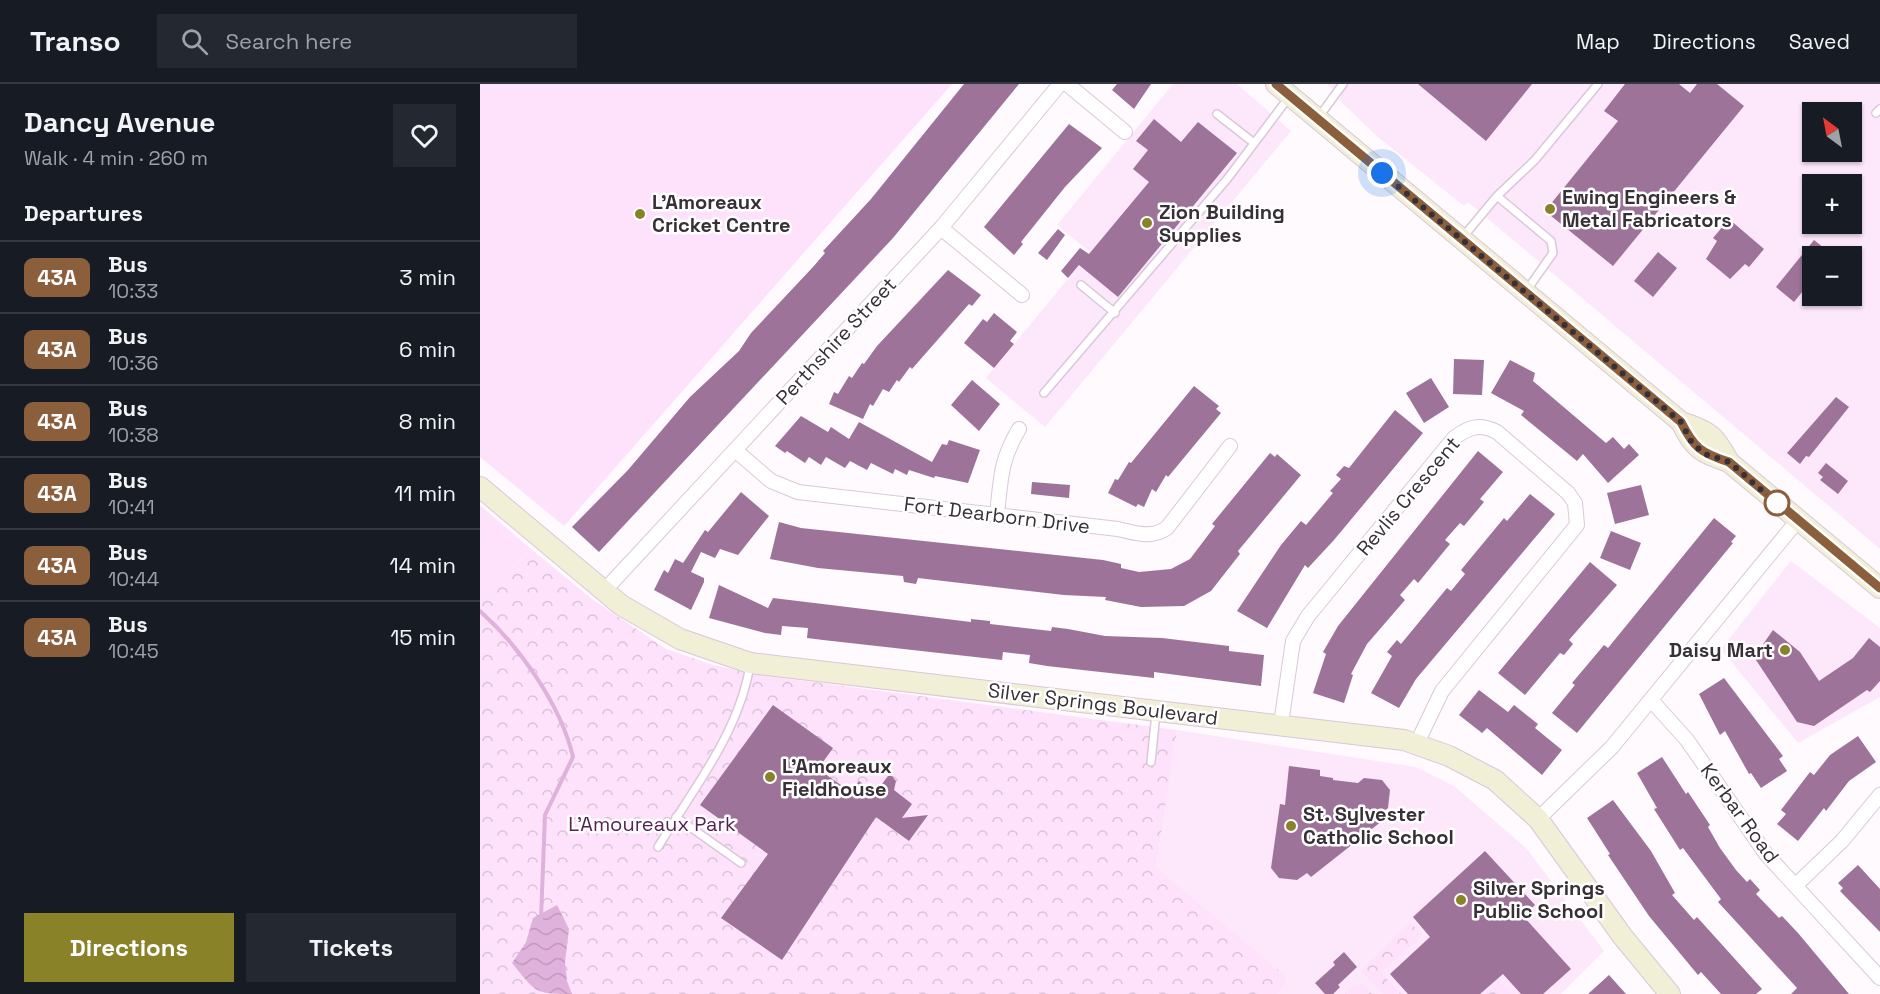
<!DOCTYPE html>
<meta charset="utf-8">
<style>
:root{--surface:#171b24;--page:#242831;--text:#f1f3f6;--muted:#9ea1a6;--line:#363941;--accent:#898229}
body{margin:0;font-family:"Space Grotesk",sans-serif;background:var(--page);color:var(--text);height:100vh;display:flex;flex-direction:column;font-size:22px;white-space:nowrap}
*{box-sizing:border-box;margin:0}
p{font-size:20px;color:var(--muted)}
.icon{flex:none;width:33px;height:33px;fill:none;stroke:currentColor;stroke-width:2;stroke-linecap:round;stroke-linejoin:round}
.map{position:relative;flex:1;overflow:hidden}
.panel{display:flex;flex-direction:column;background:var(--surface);width:480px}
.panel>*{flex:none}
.badge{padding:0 12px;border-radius:9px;font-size:21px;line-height:39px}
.needle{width:39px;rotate:328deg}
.tools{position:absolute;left:1322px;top:18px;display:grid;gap:12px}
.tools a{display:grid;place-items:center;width:60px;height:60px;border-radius:0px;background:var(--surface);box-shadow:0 2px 4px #0004;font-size:30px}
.you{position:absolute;width:30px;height:30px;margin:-15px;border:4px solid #fff;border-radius:50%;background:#1a73e8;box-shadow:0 0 0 9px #1a73e833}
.map>.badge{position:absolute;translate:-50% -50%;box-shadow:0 0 0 3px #fff}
h2{padding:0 24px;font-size:22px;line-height:54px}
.round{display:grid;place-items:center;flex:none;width:63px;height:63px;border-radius:0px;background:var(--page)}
.overview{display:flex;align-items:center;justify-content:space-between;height:102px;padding:0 24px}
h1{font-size:28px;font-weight:700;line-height:45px}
.action{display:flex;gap:12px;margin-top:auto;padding:12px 24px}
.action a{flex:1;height:69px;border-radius:0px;background:var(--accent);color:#fff;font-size:24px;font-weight:700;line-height:69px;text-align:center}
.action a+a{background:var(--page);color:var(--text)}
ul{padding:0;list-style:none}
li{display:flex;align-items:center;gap:18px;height:72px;padding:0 24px;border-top:2px solid var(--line)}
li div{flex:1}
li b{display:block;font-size:22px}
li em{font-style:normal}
li .badge{min-width:66px;font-weight:700;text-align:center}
header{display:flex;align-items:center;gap:36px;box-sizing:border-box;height:84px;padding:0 30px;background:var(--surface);border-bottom:2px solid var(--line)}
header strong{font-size:28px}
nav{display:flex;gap:33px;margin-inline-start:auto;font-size:21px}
.search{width:420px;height:54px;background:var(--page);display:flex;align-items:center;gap:15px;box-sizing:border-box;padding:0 21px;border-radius:0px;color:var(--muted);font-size:22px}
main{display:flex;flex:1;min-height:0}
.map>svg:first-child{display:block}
</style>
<header>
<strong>Transo</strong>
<div class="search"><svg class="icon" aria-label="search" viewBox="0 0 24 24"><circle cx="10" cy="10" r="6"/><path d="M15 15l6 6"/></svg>Search here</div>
<nav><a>Map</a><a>Directions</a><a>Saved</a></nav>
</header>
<main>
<section class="panel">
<div class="overview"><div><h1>Dancy Avenue</h1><p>Walk · 4 min · 260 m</p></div><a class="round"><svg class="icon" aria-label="heart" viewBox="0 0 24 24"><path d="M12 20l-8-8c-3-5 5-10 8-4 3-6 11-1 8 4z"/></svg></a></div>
<h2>Departures</h2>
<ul>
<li><span class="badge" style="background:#8b5e3c;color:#fff">43A</span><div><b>Bus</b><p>10:33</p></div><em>3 min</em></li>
<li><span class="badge" style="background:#8b5e3c;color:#fff">43A</span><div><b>Bus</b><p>10:36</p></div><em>6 min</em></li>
<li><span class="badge" style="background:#8b5e3c;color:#fff">43A</span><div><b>Bus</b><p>10:38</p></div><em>8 min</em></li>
<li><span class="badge" style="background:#8b5e3c;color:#fff">43A</span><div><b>Bus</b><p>10:41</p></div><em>11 min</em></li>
<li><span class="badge" style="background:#8b5e3c;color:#fff">43A</span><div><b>Bus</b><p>10:44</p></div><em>14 min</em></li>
<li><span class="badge" style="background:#8b5e3c;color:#fff">43A</span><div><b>Bus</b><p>10:45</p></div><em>15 min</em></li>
</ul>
<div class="action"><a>Directions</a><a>Tickets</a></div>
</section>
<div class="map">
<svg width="1400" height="910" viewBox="0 0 1400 910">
<defs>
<pattern id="park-crowns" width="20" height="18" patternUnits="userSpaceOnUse" patternTransform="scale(1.5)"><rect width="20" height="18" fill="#fee2fb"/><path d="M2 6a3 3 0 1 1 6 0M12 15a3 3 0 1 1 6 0" fill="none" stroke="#dac2d8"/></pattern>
<pattern id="water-waves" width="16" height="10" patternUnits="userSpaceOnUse" patternTransform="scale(1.5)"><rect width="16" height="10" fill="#dfb2db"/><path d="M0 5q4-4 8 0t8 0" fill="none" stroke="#c099bd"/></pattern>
</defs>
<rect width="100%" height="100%" fill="#fefafe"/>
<!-- built -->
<path fill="#fde7fb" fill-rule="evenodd" d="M693,0H757L811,47L565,343L506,294L610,168L577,141Z
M847,0H1400V465L988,118L984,122L899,54L859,16L861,12ZM1332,28H1371V68H1332ZM1332,100H1371V140H1332ZM1332,172H1371V212H1332Z
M1311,477L1400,544V613L1318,659L1241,565Z
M697,646L936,683L974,702L1046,764L1124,867L1081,910H798L808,894L676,783Z"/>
<!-- grass -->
<path fill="#fee2fb" d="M0,0H472L84,442L0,373Z
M0,421L51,465L0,517Z"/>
<!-- park -->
<path fill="url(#park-crowns)" d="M51,465L112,515L186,565L233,581L280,591L697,646L676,783L808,894L798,910H0V517Z
M930,838L942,852L901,889L921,910H904L881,887Z
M1019,897L1032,910H1005Z
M883,900L892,910H865L874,901Z"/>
<!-- water -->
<path fill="url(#water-waves)" d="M77,821L89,845L85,878L87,897L92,910C53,910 56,908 32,879L46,858L53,834Z"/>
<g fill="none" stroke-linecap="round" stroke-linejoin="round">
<!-- stream -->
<path stroke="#dfb2db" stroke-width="4" d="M0,527C39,562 81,621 93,673L65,731L61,834"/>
</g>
<!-- building -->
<path fill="#9d7399" d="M484,0H539L413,154L119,468L92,443L148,386L210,313L259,267L271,249L333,183L345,169L343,167L391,115Z
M637,0H671L654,25L632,6Z
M938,0H1052L1006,57Z
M1145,0H1199L1210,9L1217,0H1237L1264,22L1133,182L1065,127L1138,37L1124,27Z
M674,35L701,58L718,38L757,69L638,213L599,181L588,194L581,187L600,164L609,170L669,98L653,85L668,66L656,57Z
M589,40L622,64L585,103L541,158L543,160L534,171L504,143Z
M1249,135L1284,165L1269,183L1265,180L1250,195L1226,175L1237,157L1233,154Z
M578,145L585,151L567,176L558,169Z
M1334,156L1354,172H1332V196L1314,218L1296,203Z
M1178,168L1197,184L1173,213L1154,197Z
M468,186L501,211L492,222L489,220L432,285L430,283L419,298L417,296L409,308L403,305L393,322L390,320L383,335L349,320L354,308L358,310L369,292L372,294L382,279L384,280L397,262Z
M514,229L537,248L530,257L534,260L514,284L484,259L503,235L507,238Z
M974,275L1004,276L1002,311L973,310Z
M1030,276L1055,289L1053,297L1126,359L1133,353L1144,365L1149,360L1159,371L1128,399L1103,370L1097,377L1041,331L1044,327L1011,309Z
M951,294L969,323L944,339L926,309Z
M492,296L520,320L499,347L471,321Z
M714,302L739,322L736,325L741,329L688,393L686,391L676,408L672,405L664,423L658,420L656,423L628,409L635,395L638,396L649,378L651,379Z
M1356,313L1369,323L1329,373L1326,372L1320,380L1307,369Z
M915,326L943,349L854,456L828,484L825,481L787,544L757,527L801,461L821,437L826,441L853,409L850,407L861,395L856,391L864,382L869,384Z
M321,332L348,348L351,343L369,355L379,338L452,378L462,360L467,361L469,356L500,366L488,399L455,392L454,394L429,386L427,391L415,385L413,390L391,379L387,386L370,377L365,384L346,373L341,381L329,373L325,379L307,367L305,369L295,362Z
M998,367L1023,388L1000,415L1004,418L984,442L980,439L965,456L970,460L938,499L934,495L920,511L925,516L887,560L871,590L873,591L864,619L833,609L846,570L843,568L858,542Z
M790,369L795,373L797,370L821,391L758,467L760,470L731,507L704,522L661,523L625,516L626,513L584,511L438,494L436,500L424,498L423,492L338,484L290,475L299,438L321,444L623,476L641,480V484L659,488L691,485L710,475L735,442L732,440Z
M1346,379L1368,397L1358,410L1340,396L1343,393L1338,389Z
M552,398L590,401L589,414L551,410Z
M1161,401L1169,431L1135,440L1127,409Z
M261,408L289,432L258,471L240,465L235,474L221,468L211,488L224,494V498L211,526L174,506L184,486L188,489L195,475L203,479L225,446L228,448Z
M1050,410L1075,430L936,595L919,624L891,609L912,572L907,568L917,556L921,560L967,504L971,507L985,490L981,486L1024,434L1027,437Z
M1234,434L1256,452L1251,458L1253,459L1097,649L1072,629L1095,601L1092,599L1124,561L1128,564Z
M1131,447L1161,459L1150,486L1120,474Z
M1110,478L1137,501L1089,556L1093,560L1084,571L1080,569L1045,611L1018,589Z
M239,501L288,524L293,514L491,538V535L510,537V540L571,547L572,543L588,545L625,552L682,554L749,562V567L784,571L781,602L674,588V594L567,582L549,579L550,571L523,568L522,576L343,556L327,554L328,544L302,542L301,551L285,549L229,534Z
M1293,546L1320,568L1339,597L1373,574L1389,554L1400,563V597L1390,608L1387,606L1334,642L1317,638L1274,573Z
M1244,594L1303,672L1299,675L1307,687L1281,704L1271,689L1269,690L1245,647L1240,651L1219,610Z
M999,606L1028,628L1034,621L1058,640L1055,644L1082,666L1062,691L1007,644L1002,649L979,631Z
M293,621L353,664L338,685L371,708L379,697L395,709L408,692H412L416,697L414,706L432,720L422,734L448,731L429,757L396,733L302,876L241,834L288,770L220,721Z
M1378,652L1396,678L1369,697L1346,727L1344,724L1318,757L1297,740L1306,730L1301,726L1330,688L1334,691L1350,671Z
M1182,673L1206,710L1208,708L1230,741L1228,743L1240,764L1256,786L1267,798L1270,795L1280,806L1276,810L1299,834L1302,832L1318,849L1369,910H1311L1317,904L1238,818L1241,815L1203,764L1200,766L1174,725L1177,724L1157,689Z
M809,682L840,686V692L853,694V696L878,699L884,694L902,696L910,706L908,724L898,732L902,737L831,793L827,789L817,796L799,794L791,784L800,720L805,721Z
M1133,716L1171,767L1195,809L1192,811L1214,836L1217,833L1282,905L1276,910H1241L1221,888L1218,891L1169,832L1128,771L1130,770L1107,734Z
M1005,767L1055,821L1043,832L1091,885L1063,910H1041L1023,890L1000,910H928L910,890L950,853L933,833Z
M1378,781L1400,805V848L1360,807L1363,804L1358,799Z
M864,868L877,883L858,901L860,903L853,910H845L835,899L855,881L853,878Z
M1129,891L1146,910H1108Z"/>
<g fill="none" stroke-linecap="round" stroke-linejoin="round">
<defs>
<path id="lane" d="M1396,29L1400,25
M737,30L774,59
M838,34L863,0
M1017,112L1055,76L1118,0
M983,153L1017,112L1071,157L1073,169L1047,206
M601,201L635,229
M564,309L748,94L809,13
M671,678L676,629
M196,733L261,779
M178,763C213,705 259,649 270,581"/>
<path id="street" d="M587,0L645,48
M461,144L542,211
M255,366L291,397L318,408L638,445C656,449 671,455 687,444L750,362
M517,430C521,395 520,377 539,345
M124,507L461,144L580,0
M1171,616L1207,656L1286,770L1400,894
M801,640L813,557L828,532L974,354C989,343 999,339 1017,348L1088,409L1095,419L1097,441L962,607L937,659
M1058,735L1132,663L1318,436
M1316,801L1362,757L1400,711"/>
<path id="secondary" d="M796,0L1201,338C1230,347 1235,352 1249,378
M1201,338C1214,365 1221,369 1249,378L1400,504
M0,403L141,521L200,555L270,579L924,656L969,672L1015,696L1058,735L1143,853L1190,910"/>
</defs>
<!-- lane casing -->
<use href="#lane" stroke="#dbc7d9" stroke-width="10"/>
<!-- street casing -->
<use href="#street" stroke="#dbc7d9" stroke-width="16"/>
<!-- secondary casing -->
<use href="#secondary" stroke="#dbc7d9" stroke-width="22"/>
<!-- lane -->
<use href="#lane" stroke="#fff" stroke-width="7"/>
<!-- street -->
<use href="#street" stroke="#fff" stroke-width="14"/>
<!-- secondary -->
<use href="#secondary" stroke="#f1efd6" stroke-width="20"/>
</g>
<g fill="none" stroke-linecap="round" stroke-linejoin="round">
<defs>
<path id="line" d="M796,0L1201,338C1214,364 1221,369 1249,378L1400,504"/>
</defs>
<!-- line casing -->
<use href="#line" stroke="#fff" stroke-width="14"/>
<!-- line -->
<use href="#line" stroke="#8b5e3c" stroke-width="9"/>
<!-- walk -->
<path stroke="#383037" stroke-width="6" stroke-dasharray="0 10.8" d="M902,89L1201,338L1212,359L1225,370L1249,378L1300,422L1297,419"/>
</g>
<!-- markers -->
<g fill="#898229" stroke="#fff" stroke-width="2">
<circle cx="1070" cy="125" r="6"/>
<circle cx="160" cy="130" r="6"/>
<circle cx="667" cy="139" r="6"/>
<circle cx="1305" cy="566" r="6"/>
<circle cx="290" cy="693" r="6"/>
<circle cx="811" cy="742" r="6"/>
<circle cx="981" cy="816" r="6"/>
</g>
<circle fill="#fff" stroke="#8b5e3c" stroke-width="3" cx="1297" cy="419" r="12"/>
<g text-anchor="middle" stroke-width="5" stroke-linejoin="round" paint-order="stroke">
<!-- poi labels -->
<g font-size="20" font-weight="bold" fill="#383037" stroke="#fff" text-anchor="start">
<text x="1082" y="120">Ewing Engineers &amp;<tspan x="1082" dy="23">Metal Fabricators</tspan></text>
<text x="172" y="125">L'Amoreaux<tspan x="172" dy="23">Cricket Centre</tspan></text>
<text x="679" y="135">Zion Building<tspan x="679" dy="23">Supplies</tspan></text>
<text x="1293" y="573" text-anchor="end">Daisy Mart</text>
<text x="302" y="689">L'Amoreaux<tspan x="302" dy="23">Fieldhouse</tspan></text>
<text x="823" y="737">St. Sylvester<tspan x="823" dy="23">Catholic School</tspan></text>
<text x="993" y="811">Silver Springs<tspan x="993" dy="23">Public School</tspan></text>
</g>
<!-- street labels -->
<g font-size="20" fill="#383037" stroke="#fff">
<text transform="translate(356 257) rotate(-47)" y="7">Perthshire Street</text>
<text transform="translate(928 412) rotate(-50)" y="7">Revlis Crescent</text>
<text transform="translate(517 431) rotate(7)" y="7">Fort Dearborn Drive</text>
<text transform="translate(623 620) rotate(7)" y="7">Silver Springs Boulevard</text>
<text transform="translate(1260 729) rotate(54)" y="7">Kerbar Road</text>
</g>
<!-- park labels -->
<g font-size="20" fill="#572154" stroke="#fff">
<text x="172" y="747">L'Amoureaux Park</text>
</g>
</g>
</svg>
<div class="tools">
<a><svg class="needle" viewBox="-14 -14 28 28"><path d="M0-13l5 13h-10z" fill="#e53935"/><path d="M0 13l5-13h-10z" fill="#9ea1a6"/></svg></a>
<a>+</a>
<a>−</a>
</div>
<div class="you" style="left:902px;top:89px"></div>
</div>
</main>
